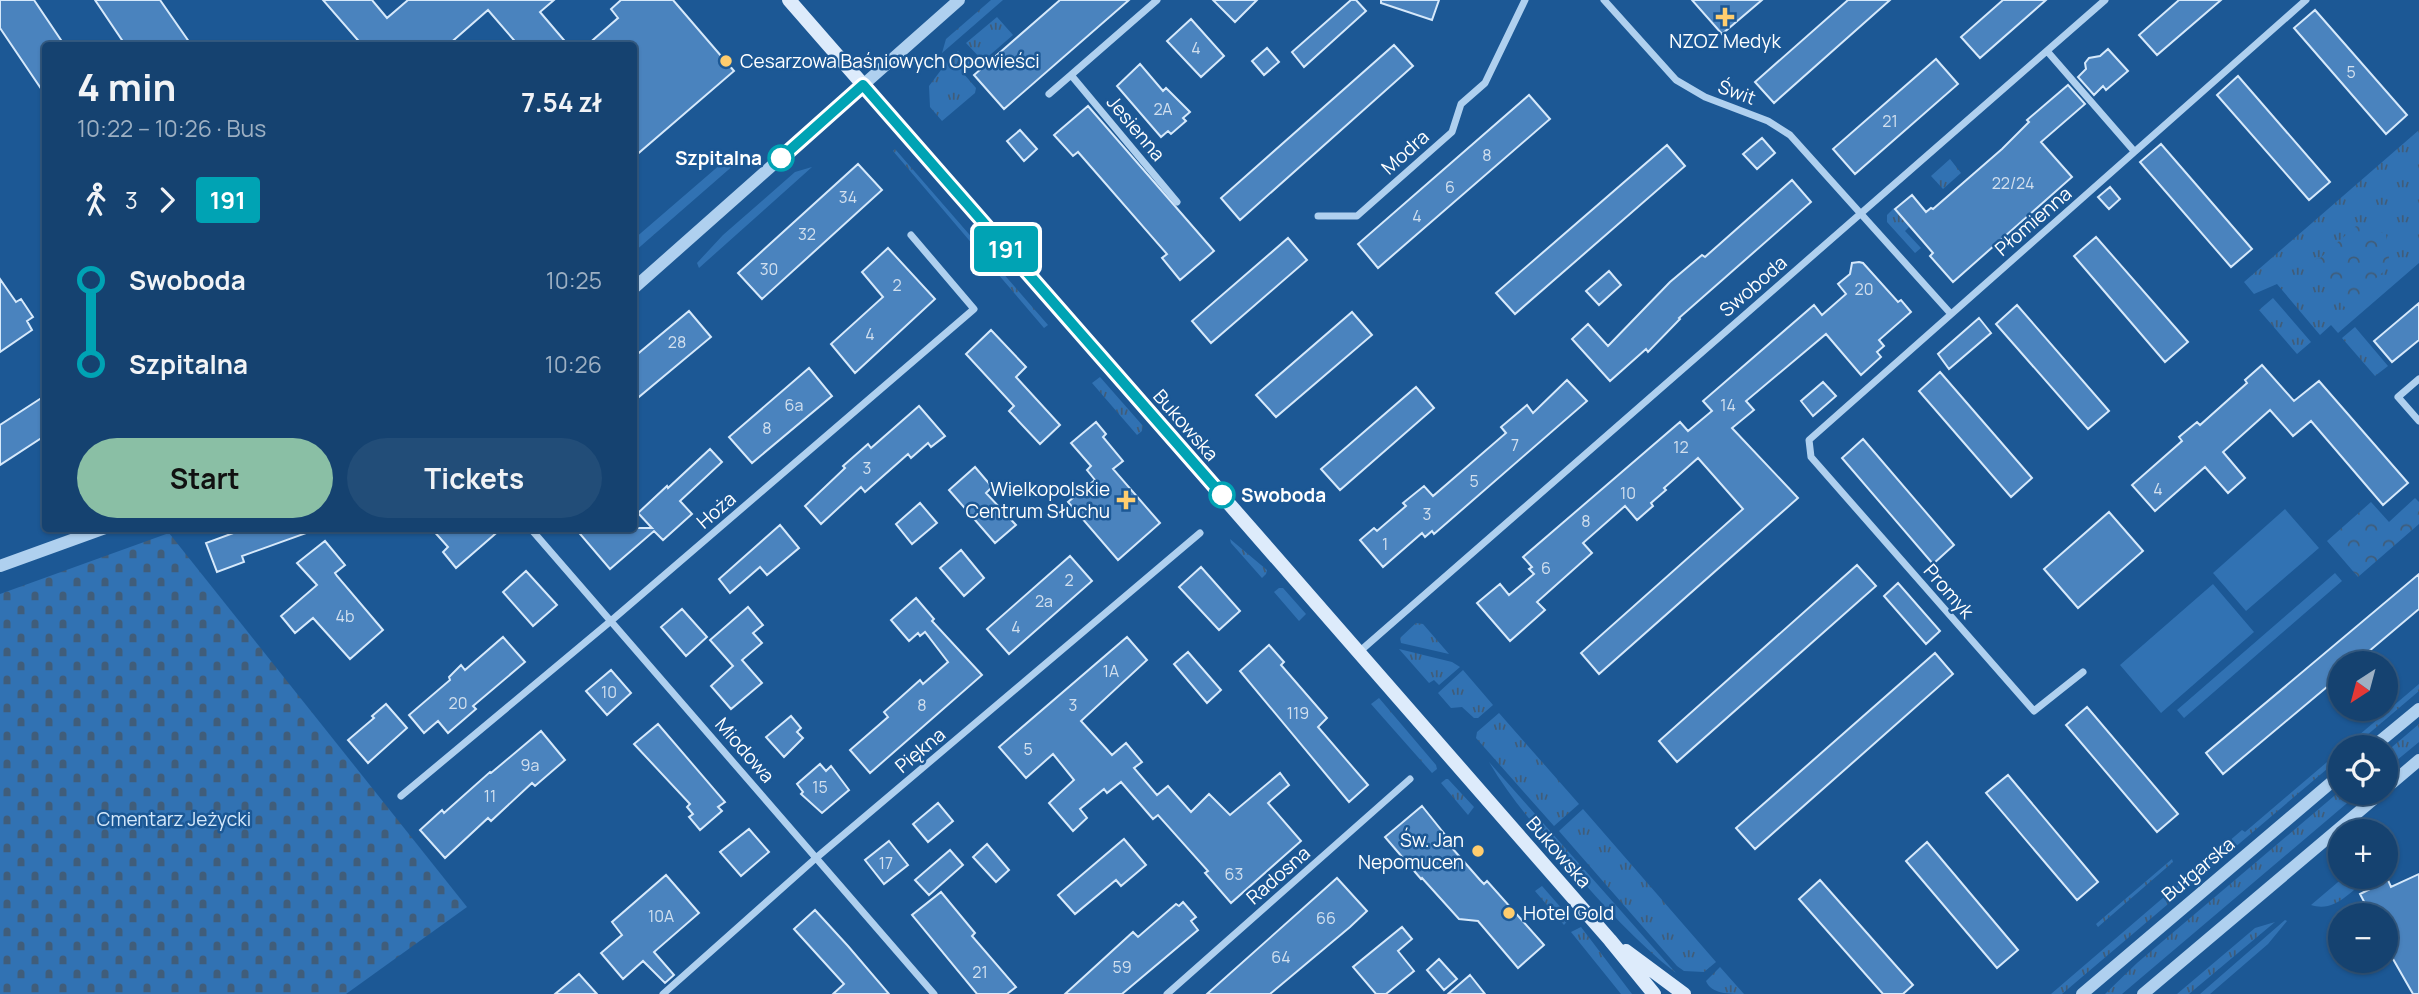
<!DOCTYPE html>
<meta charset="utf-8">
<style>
:root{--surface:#154270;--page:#224d78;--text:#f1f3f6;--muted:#9db0c3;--line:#345b83;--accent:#8abfa5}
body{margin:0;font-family:Manrope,sans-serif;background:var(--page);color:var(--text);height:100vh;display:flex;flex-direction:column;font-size:26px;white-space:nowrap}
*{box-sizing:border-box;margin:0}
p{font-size:23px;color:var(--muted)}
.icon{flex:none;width:38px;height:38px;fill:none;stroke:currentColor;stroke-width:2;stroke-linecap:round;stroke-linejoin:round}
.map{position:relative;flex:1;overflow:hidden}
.drawer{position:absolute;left:42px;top:42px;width:595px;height:490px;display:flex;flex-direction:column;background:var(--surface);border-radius:7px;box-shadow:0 2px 5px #0004,0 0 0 2px var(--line)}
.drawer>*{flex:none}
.badge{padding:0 14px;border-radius:5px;font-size:24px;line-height:46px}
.needle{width:46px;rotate:216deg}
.fabs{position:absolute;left:2328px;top:651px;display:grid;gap:14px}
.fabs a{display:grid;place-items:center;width:70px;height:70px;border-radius:50%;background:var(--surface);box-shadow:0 2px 5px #0004,0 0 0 2px var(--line);font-size:35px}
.map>.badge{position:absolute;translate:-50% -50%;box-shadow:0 0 0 4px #fff}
.legs{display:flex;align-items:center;gap:10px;height:77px;padding:0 35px;font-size:23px}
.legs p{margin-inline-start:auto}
.head{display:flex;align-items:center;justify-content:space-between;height:119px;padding:0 35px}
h1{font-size:38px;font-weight:700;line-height:52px}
.cta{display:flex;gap:14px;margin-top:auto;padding:14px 35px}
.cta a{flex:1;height:80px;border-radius:42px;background:var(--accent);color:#111;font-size:28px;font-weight:700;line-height:80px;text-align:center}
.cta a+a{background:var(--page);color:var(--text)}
ul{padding:0 35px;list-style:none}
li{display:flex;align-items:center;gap:24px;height:84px;font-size:26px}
li i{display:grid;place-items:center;width:10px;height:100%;margin:0 9px;background:currentColor}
li i::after{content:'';width:18px;height:18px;margin:-9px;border:5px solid;border-radius:50%;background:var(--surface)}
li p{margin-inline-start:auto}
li:first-child i{background:linear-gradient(#0000 50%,currentColor 0)}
li:last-child i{background:linear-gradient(currentColor 50%,#0000 0)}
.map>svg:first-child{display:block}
</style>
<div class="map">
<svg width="2419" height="994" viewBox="0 0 2419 994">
<defs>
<pattern id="grass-tufts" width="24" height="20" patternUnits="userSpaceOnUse" patternTransform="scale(1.75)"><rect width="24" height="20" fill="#3172b3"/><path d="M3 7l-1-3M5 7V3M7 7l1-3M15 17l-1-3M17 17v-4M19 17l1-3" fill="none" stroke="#405d7a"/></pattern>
<pattern id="forest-crowns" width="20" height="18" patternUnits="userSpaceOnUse" patternTransform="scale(1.75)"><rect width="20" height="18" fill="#3172b3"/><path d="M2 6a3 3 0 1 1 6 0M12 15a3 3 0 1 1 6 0" fill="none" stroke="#405d7a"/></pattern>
<pattern id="cemetery-stones" width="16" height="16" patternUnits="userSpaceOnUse" patternTransform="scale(1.75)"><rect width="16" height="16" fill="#3172b3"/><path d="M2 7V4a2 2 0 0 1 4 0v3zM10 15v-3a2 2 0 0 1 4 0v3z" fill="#405d7a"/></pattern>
</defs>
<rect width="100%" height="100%" fill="#1c5895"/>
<!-- grass -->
<path fill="url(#grass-tufts)" d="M991,0H1003L942,53L946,39Z
M997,17L1013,35L983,61L966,43Z
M958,51L971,64L963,73L976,88L975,93L942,121L930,107L929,86L950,58Z
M2419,130V263L2338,333L2331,325L2320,335L2277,284L2254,294L2244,282Z
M895,149L1048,325L1044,328L893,151Z
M736,151L743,157L634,252V239Z
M1950,159L1961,173L1943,189L1931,176Z
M812,167L699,268L697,263L723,235L795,172Z
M1894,208L1910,226L1905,231L1921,248L1915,253L1887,222V215Z
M2273,298L2311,342L2297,354L2259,310Z
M2355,327L2388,366L2375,376L2342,338Z
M1100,377L1143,426L1142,431L1137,435L1092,383Z
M1230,539L1267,570L1266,574L1262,578L1231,543Z
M1279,588H1283L1306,614L1299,621L1274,592Z
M1416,623L1423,624L1449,654L1401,643L1400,638Z
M1399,649L1452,662L1460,667L1439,685L1434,680L1429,683Z
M1463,670L1493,705L1478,718H1474L1462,707L1451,708L1438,693Z
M2419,684V691L2353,747H2345Z
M1379,698L1436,765L1437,769L1432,773L1371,704Z
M1499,713L1579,804L1554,826L1476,738L1477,732Z
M2419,724V742L2385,770V753Z
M2340,751V758L2062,994H2051L2242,830L2245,832Z
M1489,762L1676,973C1636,942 1604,906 1570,867C1541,833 1512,801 1489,762Z
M1446,779H1448L1474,807L1468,815L1441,783Z
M2340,791L2359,793L2122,994H2105L2137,963Z
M1583,809L1716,962L1704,972L1684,971L1677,966L1559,831Z
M2172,859L2173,862L2098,927L2096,924Z
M2344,877H2369C2351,891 2335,913 2311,905Z
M1542,886L1570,918L1564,925L1535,891Z
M2285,920L2287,921L2268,944L2210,994H2200Z
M2275,922L2189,994H2177L2255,928Z
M1581,927L1632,994H1621L1571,932Z
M1720,967L1744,994C1729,994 1711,994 1706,981Z"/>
<!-- forest -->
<path fill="url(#forest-crowns)" d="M2356,226L2386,234L2390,266L2367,286L2369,303L2353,316L2312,271L2316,259L2320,258Z
M2415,498L2419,502V524L2358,577L2327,541L2371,502L2389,522Z"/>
<!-- cemetery -->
<path fill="url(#cemetery-stones)" d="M169,533L467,907L346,994H0V594Z"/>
<!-- pitch -->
<path fill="#3172b3" d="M2285,509L2319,548L2246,611L2213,573Z
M2335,573L2342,581L2184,718L2177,710Z
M2213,584L2254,632L2161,713L2120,665Z"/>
<!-- building -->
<path fill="#4a83be" stroke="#d6e9fb" stroke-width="2" d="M0,0H34L65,46H46V96L0,28Z
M95,0H160L192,46H126Z
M323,0H372L387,18L408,0H554L540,12L569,46H519L488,10L447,46H363Z
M621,0H673L734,71L634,157V46H586L618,18L611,9Z
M1060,0H1129L1004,109L974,75Z
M1213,0H1257L1235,22Z
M1351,0H1356L1366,11L1304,67L1292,52Z
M1381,0H1439L1432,20L1381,3Z
M1692,0H1762L1722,34Z
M1848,0H1890L1774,103L1755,82Z
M2003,0H2046L1980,58L1961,37Z
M2179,0H2221L2157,55L2139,35Z
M2315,10L2407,115L2386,134L2294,28Z
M1191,19L1224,56L1201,77L1167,41Z
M1394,45L1413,66L1240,220L1221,198Z
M1267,48L1279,62L1264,75L1252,61Z
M2108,49L2128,71L2106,90L2103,86L2094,95L2078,77L2086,69L2085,63L2089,58L2100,56Z
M1936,59L1958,84L1855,174L1833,149Z
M1140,64L1163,91L1166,88L1190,112L1183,118L1186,121L1171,134L1168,131L1161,137L1117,86Z
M2238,76L2330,182L2309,200L2217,95Z
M2068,85L2085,104L2041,142L2072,177L1953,282L1930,256L1933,253L1895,209L1912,195L1926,212L1931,208L1933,209L2002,149L2029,122L2027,120Z
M1529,95L1550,119L1378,268L1358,244Z
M1088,106L1214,251L1180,280L1162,258L1167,254L1078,152L1073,156L1054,135Z
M1020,130L1037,149L1024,161L1007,141Z
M1762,138L1775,153L1757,169L1743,154Z
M2161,144L2252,249L2231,267L2140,162Z
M1667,145L1685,166L1515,314L1496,293Z
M858,164L882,190L762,299L738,273Z
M1792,180L1811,202L1679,318L1680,319L1648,352L1646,349L1610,381L1572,339L1588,324L1608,346L1670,282L1702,255L1705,257Z
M2110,187L2120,199L2109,209L2098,197Z
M2096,237L2188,342L2165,362L2074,256Z
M1288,238L1307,260L1211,343L1192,321Z
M888,248L935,299L855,373L831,344L883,297L862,272Z
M1859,262L1863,263L1898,302L1901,300L1911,312L1879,340L1884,346L1877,352L1881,357L1861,375L1826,334L1746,401L1754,410L1732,428L1798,498L1599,674L1581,653L1743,509L1698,458L1664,488L1666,490L1651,503L1653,506L1637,520L1625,506L1583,543L1592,553L1537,602L1545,610L1510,641L1477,603L1500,584L1509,595L1534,574L1529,569L1532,567L1523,557L1680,422L1688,431L1712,411L1703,401L1814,305L1822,315L1846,294L1838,284L1850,274L1852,263Z
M1609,271L1621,285L1599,305L1586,291Z
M0,279L16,302L21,299L33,317L27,321L32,330L0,352Z
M2419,303V340L2392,362L2374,341Z
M2017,305L2109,411L2088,429L1996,324Z
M689,311L711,337L634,401V357Z
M1352,312L1372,335L1276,417L1256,395Z
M1979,318L1991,333L1949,369L1938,354Z
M991,330L1026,367L1016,377L1060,425L1040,444L1009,411L1014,406L966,354Z
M2262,365L2294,401L2319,381L2408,483L2383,505L2311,421L2293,436L2270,410L2223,452L2245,478L2228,493L2205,467L2155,511L2132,485L2182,441L2179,437L2197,422L2200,425L2247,383L2245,380Z
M809,368L832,396L752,463L729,437Z
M1940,372L2032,478L2011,497L1919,391Z
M1567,380L1587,401L1434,534L1432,531L1425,537L1422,533L1383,567L1360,540L1374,528L1377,531L1406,506L1403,503L1424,486L1433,496L1506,433L1501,427L1527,405L1533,413Z
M1823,382L1836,396L1813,416L1801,401Z
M1416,387L1434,408L1340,490L1321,469Z
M46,395V435L0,465V425Z
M919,406L945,436L931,447L928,443L911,458L908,454L865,492L861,487L821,524L805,506L845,468L843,466L868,444L871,448Z
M1096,422L1106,434L1103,437L1123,461L1113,469L1160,523L1118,560L1068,502L1095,480L1087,470L1091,466L1071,443Z
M1863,439L1954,545L1933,564L1842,458Z
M710,449L722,462L680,501L692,514L663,540L654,531L610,569L575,528H652L638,513L667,486L668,488Z
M975,467L992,487L986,493L1016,525L995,543L949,490Z
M920,503L937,523L912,544L896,524Z
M2109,512L2143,551L2078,608L2044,569Z
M780,525L799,548L767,575L760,567L730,593L719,579Z
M247,528H311L312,531L242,556L244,562L217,572L206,543Z
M431,528H502L456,568L443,552L448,547Z
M325,541L345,565L335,573L337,576L383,630L350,659L313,618L295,633L281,616L317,585L297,563Z
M961,550L984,578L964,596L940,568Z
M1070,556L1092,581L1009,654L987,629Z
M1857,565L1876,586L1677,762L1659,741Z
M1201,567L1240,611L1219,630L1179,587Z
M526,571L557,605L533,626L503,592Z
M2419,574V609L2355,663H2340V676L2223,774L2206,753Z
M1898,583L1940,631L1926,644L1884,596Z
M916,598L934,619L932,621L982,675L870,773L850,750L888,717L884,712L901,697L920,680L923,684L948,662L925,632L920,636L918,633L909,641L891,620Z
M748,607L763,625L753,633L762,643L742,660L762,683L731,709L711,686L733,666L710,640Z
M682,609L707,637L686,656L661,627Z
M503,637L525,662L473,706L476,709L448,733L438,721L424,733L409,715L450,680L449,677L461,665L465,670Z
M1127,637L1147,660L1081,721L1112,755L1126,743L1142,762L1134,768L1157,795L1168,786L1191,812L1209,794L1230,815L1280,773L1289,785L1268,803L1301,841L1231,903L1205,873L1208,871L1158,815L1153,819L1121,782L1107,793L1104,789L1080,809L1087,818L1073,831L1049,803L1074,780L1053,754L1026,778L999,747Z
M1269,645L1284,662L1281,665L1327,718L1318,727L1368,785L1349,802L1240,671Z
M1188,652L1221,690L1207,703L1174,664Z
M1935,653L1953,674L1755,849L1736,828Z
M611,670L631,693L607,715L586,691Z
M386,704L407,728L368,763L348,740L374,718L372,716Z
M2087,707L2178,814L2157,832L2066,725Z
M791,716L801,728L797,732L803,738L784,757L766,737Z
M658,724L725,802L718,807L722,811L700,830L689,817L693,814L687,807L690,804L634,744Z
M541,731L565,760L535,786L532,783L491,821L488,818L445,858L420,830L442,810L444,813L490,772L491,773Z
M820,764L826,771L831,766L849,790L822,813L801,794L803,792L797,784Z
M2008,775L2098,882L2077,900L1986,793Z
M938,803L953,821L928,842L913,824Z
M1422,806L1454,846L1452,848L1480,880L1484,884L1487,881L1544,945L1518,968L1478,921L1459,919L1422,878L1421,879L1385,837Z
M749,829L769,852L741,876L720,852Z
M1124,839L1146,865L1121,886L1116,880L1075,914L1058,895Z
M889,841L908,865L884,884L865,860Z
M1927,842L2018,950L1997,968L1906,861Z
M987,844L1009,870L996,882L973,857Z
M950,850L963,865L929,895L915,880Z
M2419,874V994H2413L2385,945V915H2371L2360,894L2388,880L2391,887Z
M666,875L699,913L654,952L674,975L665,983L643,961L623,979L601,953L622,935L612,922Z
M1337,878L1367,911L1350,927L1270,994H1207Z
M1820,880L1913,985L1903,994H1883L1799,899Z
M941,892L975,933L972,936L1016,987L1007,994H977L912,915Z
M1183,902L1196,917L1191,921L1198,930L1122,994H1065L1133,932L1138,937L1176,904L1179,906Z
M815,910L848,946L889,994H833L844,984L794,929Z
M1402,927L1412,939L1398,951L1414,971L1386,994H1376L1353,967Z
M1439,959L1457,979L1444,990L1427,970Z
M579,974L597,994H555Z
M1470,975L1485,994H1448Z"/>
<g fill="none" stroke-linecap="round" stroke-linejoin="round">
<!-- minor -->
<path stroke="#afd0ef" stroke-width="7" d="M1157,0L1071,75L1177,202
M1604,0L1676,80L1705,97L1768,121L1790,135L1951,314
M2047,51L2134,151
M1049,94L1071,75
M1318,216H1357L1452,132L1461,104L1485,83L1525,0
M2419,379L2398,397L2419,421
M530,528L934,994
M1359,652L2105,0
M2083,672L2034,711L1811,457L1809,440L2306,0
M401,796L612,620L974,309L911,235
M663,994L816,858L1200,533
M1167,994L1410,779"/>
<!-- tertiary -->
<path stroke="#afd0ef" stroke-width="12" d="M634,288L959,0
M0,566L105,528
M2373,747L2419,709
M2385,789L2419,760
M2082,994L2340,775
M2143,994L2381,793"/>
<!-- secondary -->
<path stroke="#ddebfb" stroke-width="14" d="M789,0L1610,940L1654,994
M1626,951L1684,994"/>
</g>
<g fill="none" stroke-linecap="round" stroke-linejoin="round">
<defs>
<path id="line-1" d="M781,158L863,85L1222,495"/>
</defs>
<!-- line-1 casing -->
<use href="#line-1" stroke="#fff" stroke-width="16"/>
<!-- line-1 -->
<use href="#line-1" stroke="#00a3b4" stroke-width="10"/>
</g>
<!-- markers -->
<g fill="#ffcd6e" stroke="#1c5895" stroke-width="2.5">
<path d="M1721.5 6.5h7v7h7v7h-7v7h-7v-7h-7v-7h7z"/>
<circle cx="726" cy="61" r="7"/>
<path d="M1122.5 489.5h7v7h7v7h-7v7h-7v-7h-7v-7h7z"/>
<circle cx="1478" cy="851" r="7"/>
<circle cx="1509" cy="913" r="7"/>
</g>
<g fill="#fff" stroke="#00a3b4" stroke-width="3.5">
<circle cx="781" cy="158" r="12"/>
<circle cx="1222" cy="495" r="12"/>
</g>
<g text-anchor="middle" stroke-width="5" stroke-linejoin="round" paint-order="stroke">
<!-- number labels -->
<g font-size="16" fill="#d2e0ef">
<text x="1196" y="54">4</text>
<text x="2351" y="78">5</text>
<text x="1163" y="115">2A</text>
<text x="1890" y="127">21</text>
<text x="1487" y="161">8</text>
<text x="2013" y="189">22/24</text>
<text x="1450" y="193">6</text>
<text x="848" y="203">34</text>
<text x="1417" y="222">4</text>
<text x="807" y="240">32</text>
<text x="769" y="275">30</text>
<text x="897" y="291">2</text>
<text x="1864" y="295">20</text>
<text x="870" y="340">4</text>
<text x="677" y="348">28</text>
<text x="794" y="411">6a</text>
<text x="1728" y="411">14</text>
<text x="767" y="434">8</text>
<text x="1515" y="451">7</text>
<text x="1681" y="453">12</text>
<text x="867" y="474">3</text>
<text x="1474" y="487">5</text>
<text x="2158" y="495">4</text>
<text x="1628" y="499">10</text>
<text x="1427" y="520">3</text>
<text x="1586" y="527">8</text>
<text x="1385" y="550">1</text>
<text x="1546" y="574">6</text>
<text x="1069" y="586">2</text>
<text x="1044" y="607">2a</text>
<text x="345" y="622">4b</text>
<text x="1016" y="633">4</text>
<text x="1111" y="677">1A</text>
<text x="609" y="698">10</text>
<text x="458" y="709">20</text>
<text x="922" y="711">8</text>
<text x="1073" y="711">3</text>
<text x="1298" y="719">119</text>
<text x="1028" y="755">5</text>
<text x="530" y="771">9a</text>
<text x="820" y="793">15</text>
<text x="490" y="802">11</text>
<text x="886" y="869">17</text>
<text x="1234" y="880">63</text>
<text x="661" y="922">10A</text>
<text x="1326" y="924">66</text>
<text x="1281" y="963">64</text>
<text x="1122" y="973">59</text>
<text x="980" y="978">21</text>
</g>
<!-- poi labels -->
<g font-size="19" fill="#fff" stroke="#1c5895" text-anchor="start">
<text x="1725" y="48" text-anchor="middle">NZOZ Medyk</text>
<text x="740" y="68">Cesarzowa Baśniowych Opowieści</text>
<text x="1110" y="496" text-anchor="end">Wielkopolskie<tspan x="1110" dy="22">Centrum Słuchu</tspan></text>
<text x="1464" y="847" text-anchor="end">Św. Jan<tspan x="1464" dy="22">Nepomucen</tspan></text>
<text x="1523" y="920">Hotel Gold</text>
</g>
<!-- street labels -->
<g font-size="19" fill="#fff" stroke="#1c5895">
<text transform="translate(1737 92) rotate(20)" y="7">Świt</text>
<text transform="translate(1136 128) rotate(50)" y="7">Jesienna</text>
<text transform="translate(1405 152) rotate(-42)" y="7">Modra</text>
<text transform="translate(2033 221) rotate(-41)" y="7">Płomienna</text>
<text transform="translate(1753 286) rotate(-41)" y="7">Swoboda</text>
<text transform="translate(1186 425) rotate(49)" y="7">Bukowska</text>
<text transform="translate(716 510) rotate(-41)" y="7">Hoża</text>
<text transform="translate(1949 591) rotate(49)" y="7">Promyk</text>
<text transform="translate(745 750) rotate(49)" y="7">Miodowa</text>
<text transform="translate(920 750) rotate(-40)" y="7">Piękna</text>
<text transform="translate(1559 852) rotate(49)" y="7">Bukowska</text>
<text transform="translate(2198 869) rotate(-40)" y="7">Bułgarska</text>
<text transform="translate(1278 875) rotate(-41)" y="7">Radosna</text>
</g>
<!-- stop labels -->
<g font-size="19" font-weight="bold" fill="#fff" stroke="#1c5895" text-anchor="end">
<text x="762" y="165">Szpitalna</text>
<text x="1241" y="502" text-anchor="start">Swoboda</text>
</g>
<!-- park labels -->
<g font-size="19" fill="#d6e9fb" stroke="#1c5895">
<text x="174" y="826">Cmentarz Jeżycki</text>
</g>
</g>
</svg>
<div class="fabs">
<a><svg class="needle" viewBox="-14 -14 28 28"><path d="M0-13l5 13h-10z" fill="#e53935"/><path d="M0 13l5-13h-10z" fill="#9db0c3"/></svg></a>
<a><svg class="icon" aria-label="locate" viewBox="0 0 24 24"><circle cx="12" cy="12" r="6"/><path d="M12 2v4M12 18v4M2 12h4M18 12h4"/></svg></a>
<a>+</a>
<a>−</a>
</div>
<b class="badge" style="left:1006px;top:249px;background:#00a3b4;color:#fff">191</b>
<section class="drawer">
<div class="head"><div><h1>4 min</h1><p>10:22 – 10:26 · Bus</p></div><b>7.54 zł</b></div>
<div class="legs"><svg class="icon" aria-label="walk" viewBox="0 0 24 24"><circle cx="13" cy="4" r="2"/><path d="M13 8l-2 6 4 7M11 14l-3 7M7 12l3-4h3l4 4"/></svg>3<svg class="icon" aria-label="forward" viewBox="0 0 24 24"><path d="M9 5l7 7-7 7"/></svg><b class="badge" style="background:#00a3b4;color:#fff">191</b></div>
<ul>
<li><i style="color:#00a3b4"></i><b>Swoboda</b><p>10:25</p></li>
<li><i style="color:#00a3b4"></i><b>Szpitalna</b><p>10:26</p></li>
</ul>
<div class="cta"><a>Start</a><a>Tickets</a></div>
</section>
</div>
